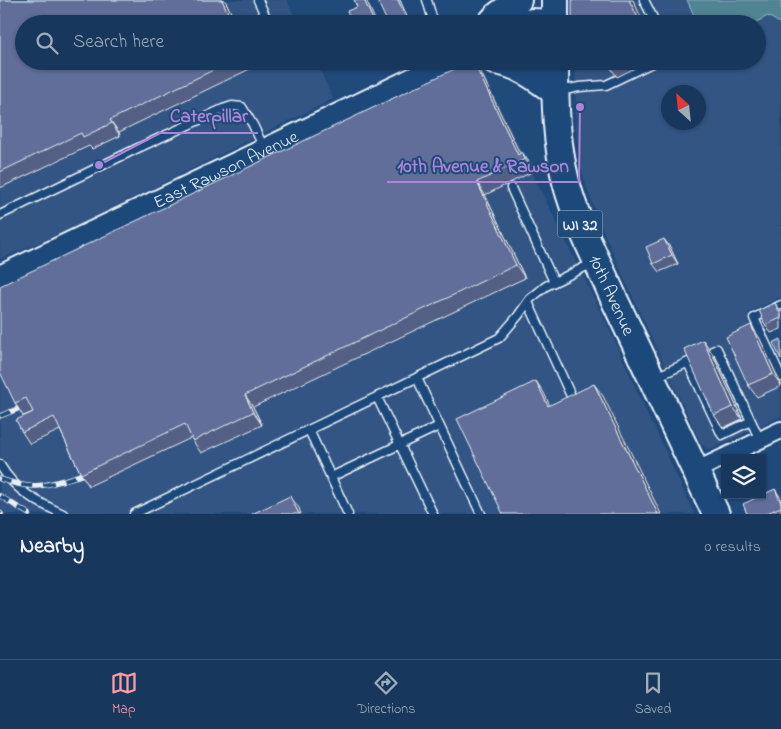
<!DOCTYPE html>
<style>
:root{--surface:#17385c;--page:#244365;--text:#f1f3f6;--muted:#9eacbb;--line:#365272;--accent:#ff9aa2}
body{margin:0;font-family:"Indie Flower",sans-serif;background:var(--page);color:var(--text)}
.controls{position:absolute;right:15px;bottom:15px;display:grid;overflow:hidden;border-radius:0px;box-shadow:0 1px 4px #0004}
.controls button{width:45px;height:45px;display:grid;place-items:center;padding:0;border:0;border-bottom:1px solid var(--line);background:var(--surface);color:var(--text);font:25px sans-serif}
.compass{position:absolute;left:661px;top:85px;width:45px;height:45px;border-radius:50%;background:var(--surface);box-shadow:0 1px 4px #0004;rotate:333deg}
.list{margin:0;padding:0;list-style:none}
h2{display:flex;justify-content:space-between;align-items:center;height:65px;margin:0;padding:0 20px;font-size:21px}
h2 small{font-size:16px;font-weight:400;color:var(--muted)}
.icon{flex:none;width:28px;height:28px;fill:none;stroke:currentColor;stroke-width:2;stroke-linecap:round;stroke-linejoin:round}
.map{position:relative;flex:none;width:781px;height:514px;overflow:hidden}
.search{position:absolute;background:var(--surface);box-shadow:0 1px 4px #0004;left:15px;right:15px;top:15px;height:55px;display:flex;align-items:center;gap:12px;box-sizing:border-box;padding:0 18px;border-radius:28px;color:var(--muted);font-size:19px}
.sheet{height:145px;background:var(--surface)}
nav{display:flex;justify-content:space-around;align-items:center;box-sizing:border-box;height:70px;border-top:1px solid var(--line);background:var(--surface);font-size:14px;color:var(--muted)}
nav a{display:grid;justify-items:center;gap:2px}
nav .on{color:var(--accent)}
.map>svg:first-child{display:block}
.built{fill:#335583;fill-rule:evenodd}
.green{fill:#4f8492;stroke:#9cbac5}
.lines{fill:none;stroke-linecap:round;stroke-linejoin:round}
.lane-casing{stroke:#e8f1f8;stroke-width:11}
.street-casing{stroke:#e8f1f8;stroke-width:20}
.secondary-casing{stroke:#e8f1f8;stroke-width:26}
.primary-casing{stroke:#e8f1f8;stroke-width:30}
.lane{stroke:#1f4a7a;stroke-width:8}
.street{stroke:#1f4a7a;stroke-width:16}
.secondary{stroke:#1f4a7a;stroke-width:22}
.primary{stroke:#1f4a7a;stroke-width:26}
.rail-casing{stroke:#e8f1f8;stroke-width:5.5}
.rail{stroke:#1f4a7a;stroke-width:4;stroke-dasharray:11;stroke-linecap:butt}
.wall{fill:#535f84;stroke:#e8f1f8}
.shaded-wall{fill:#444d6b;stroke:#e8f1f8}
.building{fill:#616e99;stroke:#e8f1f8}
.labels{text-anchor:middle;stroke-width:4;stroke-linejoin:round;paint-order:stroke}
.shield{fill:#1f4a7a;stroke:#acbfd2;stroke-width:1}
.shield-label{font-size:16px;font-weight:bold;fill:#e8f1f8}
.street-label{font-size:18px;fill:#e8f1f8;stroke:#1f4a7a}
.leader{fill:none;stroke:#ac85d9;stroke-width:2}
.callout-dot{fill:#ac85d9;stroke:#1f4a7a;stroke-width:2}
.callout-label{font-size:19px;text-anchor:middle;font-weight:bold;fill:#ac85d9;stroke:#1f4a7a;stroke-width:4;stroke-linejoin:round;paint-order:stroke}
</style>
<div class="map">
<svg width="781" height="514" viewBox="0 0 781 514">
<rect width="100%" height="100%" fill="#1f4a7a"/>
<filter id="ink" filterUnits="userSpaceOnUse"><feTurbulence type="fractalNoise" baseFrequency=".02" numOctaves="2"/><feDisplacementMap in="SourceGraphic" scale="10" xChannelSelector="R" yChannelSelector="G"/><feConvolveMatrix kernelMatrix="1 2 1 2 8 2 1 2 1" color-interpolation-filters="sRGB"/></filter>
<g filter="url(#ink)">
<path class="built" d="M 0,0 L 287,0 L 298,24 L 24,24 L 24,61 L 316,61 L 333,99 L 64,232 L 0,259 Z
M 574,0 L 687,0 L 698,24 L 574,24 Z
M 768,16 L 781,24 L 781,297 L 748,313 L 781,385 L 781,416 L 714,448 L 706,449 L 700,442 L 634,300 L 601,226 L 587,189 L 581,168 L 578,148 L 576,120 L 575,61 L 757,61 L 757,24 L 752,24 ZM 668,92 L 698,92 L 698,122 L 668,122 Z
M 480,67 L 613,337 L 651,423 L 654,426 L 694,514 L 0,514 L 0,297 Z"/>
<path class="green" d="M 687,0 L 781,0 L 781,24 L 768,16 L 752,24 L 698,24 Z"/>
<g class="lines">
<defs>
<path id="lane" d="M 258,0 L 269,24
M 427,0 L 434,24
M 644,0 L 656,24
M 560,91 L 579,87 L 606,85 L 656,61
M 511,188 L 554,282
M 0,215 L 138,148 L 223,109 L 232,106 L 242,107 L 253,125 L 264,148
M 528,302 L 571,396
M 781,305 L 754,318 L 781,377
M 688,363 L 722,435 L 751,421
M 656,377 L 717,349 L 760,440
M 417,378 L 481,514
M 377,397 L 433,514
M 309,430 L 348,514
M 0,465 C 15,491 37,502 63,514
M 331,477 L 439,426
M 134,514 L 499,338 L 518,316 L 530,299 L 546,286 L 593,263"/>
<path id="street" d="M 695,471 L 781,430"/>
<g id="secondary">
<path d="M 510,24 L 532,20 L 555,21"/>
<path id="s1" d="M 0,277 L 451,61"/>
</g>
<g id="primary">
<path d="M 555,0 L 555,24"/>
<path d="M 490,24 L 497,16 L 518,0"/>
<path d="M 495,61 C 518,64 537,78 555,92"/>
<path id="s2" d="M 555,61 C 555,102 556,142 566,182 C 577,224 598,262 615,301 C 648,372 682,443 716,514"/>
</g>
</defs>
<use href="#lane" class="lane-casing"/>
<use href="#street" class="street-casing"/>
<use href="#secondary" class="secondary-casing"/>
<use href="#primary" class="primary-casing"/>
<use href="#lane" class="lane"/>
<use href="#street" class="street"/>
<use href="#secondary" class="secondary"/>
<use href="#primary" class="primary"/>
<defs>
<path id="rail" d="M 0,416 L 20,408
M 0,479 C 10,482 21,486 32,486 C 49,486 67,479 84,474
M 0,496 L 29,514
M 0,513 L 1,514"/>
</defs>
<use href="#rail" class="rail-casing"/>
<use href="#rail" class="rail"/>
</g>
<path class="wall" d="M 0,0 L 225,0 L 236,24 L 24,61 L 254,61 L 256,66 L 119,132 L 120,136 L 92,149 L 89,146 L 0,188 Z
M 400,0 L 410,24 L 388,24 Z
M 323,61 L 346,61 L 329,69 Z
M 606,61 L 649,61 L 617,77 Z
M 481,73 L 520,154 L 522,152 L 531,165 L 534,171 L 485,195 L 525,278 L 253,407 L 262,425 L 201,453 L 191,438 L 89,486 L 81,474 L 60,430 L 30,444 L 22,432 L 33,412 L 23,416 L 15,403 Z
M 670,247 L 678,264 L 659,272 L 653,264 Z
M 775,303 L 781,311 L 781,329 L 771,333 L 765,325 Z
M 759,337 L 781,384 L 781,386 L 757,397 L 748,385 Z
M 703,340 L 712,353 L 742,419 L 723,428 L 714,415 Z
M 781,498 L 781,514 L 747,514 Z"/>
<path class="shaded-wall" d="M 222,0 L 225,0 L 236,24 L 233,24 Z
M 364,0 L 366,0 L 368,4 L 377,24 L 375,24 Z
M 398,0 L 400,0 L 410,24 L 409,24 L 407,21 Z
M 629,0 L 633,0 L 644,24 L 641,24 Z
M 473,61 L 481,73 L 523,160 L 518,155 Z
M 110,120 L 119,132 L 120,136 L 112,123 Z
M 522,152 L 531,165 L 534,171 L 525,159 Z
M 477,182 L 485,195 L 525,278 L 516,265 Z
M 664,239 L 670,247 L 678,264 L 672,255 Z
M 751,325 L 759,337 L 781,385 L 773,374 Z
M 703,340 L 712,353 L 742,419 L 733,407 Z
M 536,381 L 544,393 L 556,419 L 548,406 Z
M 594,384 L 603,396 L 661,514 L 658,514 Z
M 245,395 L 253,407 L 262,425 L 253,412 Z
M 775,489 L 781,498 L 781,503 Z
M 290,496 L 299,508 L 301,514 L 299,514 Z"/>
<path class="building" d="M 0,0 L 222,0 L 233,24 L 24,24 L 24,61 L 232,61 L 110,120 L 112,123 L 83,137 L 81,133 L 0,172 Z
M 354,0 L 364,0 L 375,24 L 353,24 L 347,11 L 357,7 Z
M 377,0 L 398,0 L 407,21 L 403,22 L 403,24 L 388,24 Z
M 572,0 L 629,0 L 641,24 L 588,24 L 587,22 L 584,24 L 572,24 Z
M 471,61 L 473,61 L 518,155 L 522,152 L 525,159 L 477,182 L 516,265 L 245,395 L 253,412 L 193,441 L 185,424 L 81,474 L 54,417 L 22,432 L 16,420 L 33,412 L 26,398 L 15,403 L 0,372 L 0,286 Z
M 664,239 L 672,255 L 653,264 L 646,247 Z
M 775,303 L 781,315 L 781,318 L 765,325 L 759,310 Z
M 751,325 L 773,374 L 748,385 L 726,337 Z
M 781,339 L 781,359 L 773,343 Z
M 703,340 L 733,407 L 714,415 L 684,349 Z
M 536,381 L 548,406 L 594,384 L 658,514 L 503,514 L 457,419 Z
M 775,489 L 781,503 L 781,507 L 765,514 L 747,514 L 743,504 Z
M 290,496 L 299,514 L 252,514 Z"/>
</g>
<g class="labels">
<rect class="shield" x="557.5" y="210.5" width="45" height="27" rx="4"/>
<g class="shield-label">
<text x="580" y="230">WI 32</text>
</g>
<g class="street-label">
<text dy="6" stroke="none"><textPath href="#s1" startOffset="250">East Rawson Avenue</textPath></text>
<text dy="6" stroke="none"><textPath href="#s2" startOffset="244">10th Avenue</textPath></text>
</g>
</g>
<path class="leader" d="M99 165L160 133H258M580 107L579 182H387"/>
<g class="callout-dot">
<circle cx="99" cy="165" r="5"/>
<circle cx="580" cy="107" r="5"/>
</g>
<g class="callout-label">
<text x="209" y="122">Caterpillar</text>
<text x="483" y="172">10th Avenue &amp; Rawson</text>
</g>
</svg>
<div class="controls">
<button><svg class="icon" aria-label="layers" viewBox="0 0 24 24"><path d="M12 4l9 5-9 5-9-5zM3 14l9 5 9-5"/></svg></button>
</div>
<svg class="compass" viewBox="-18 -18 36 36"><path d="M0-13l5 13h-10z" fill="#e53935"/><path d="M0 13l5-13h-10z" fill="#9eacbb"/></svg>
<div class="search"><svg class="icon" aria-label="search" viewBox="0 0 24 24"><circle cx="10" cy="10" r="6"/><path d="M15 15l6 6"/></svg>Search here</div>
</div>
<section class="sheet">
<h2>Nearby<small>0 results</small></h2>
<ul class="list">
</ul>
</section>
<nav>
<a class="on"><svg class="icon" aria-label="map" viewBox="0 0 24 24"><path d="M3 6l6-2 6 2 6-2v14l-6 2-6-2-6 2zM9 4v14M15 6v14"/></svg>Map</a>
<a><svg class="icon" aria-label="directions" viewBox="0 0 24 24"><path d="M12 3l9 9-9 9-9-9zM9 14v-3h6M13 9l2 2-2 2"/></svg>Directions</a>
<a><svg class="icon" aria-label="saved" viewBox="0 0 24 24"><path d="M7 4h10v16l-5-4-5 4z"/></svg>Saved</a>
</nav>
